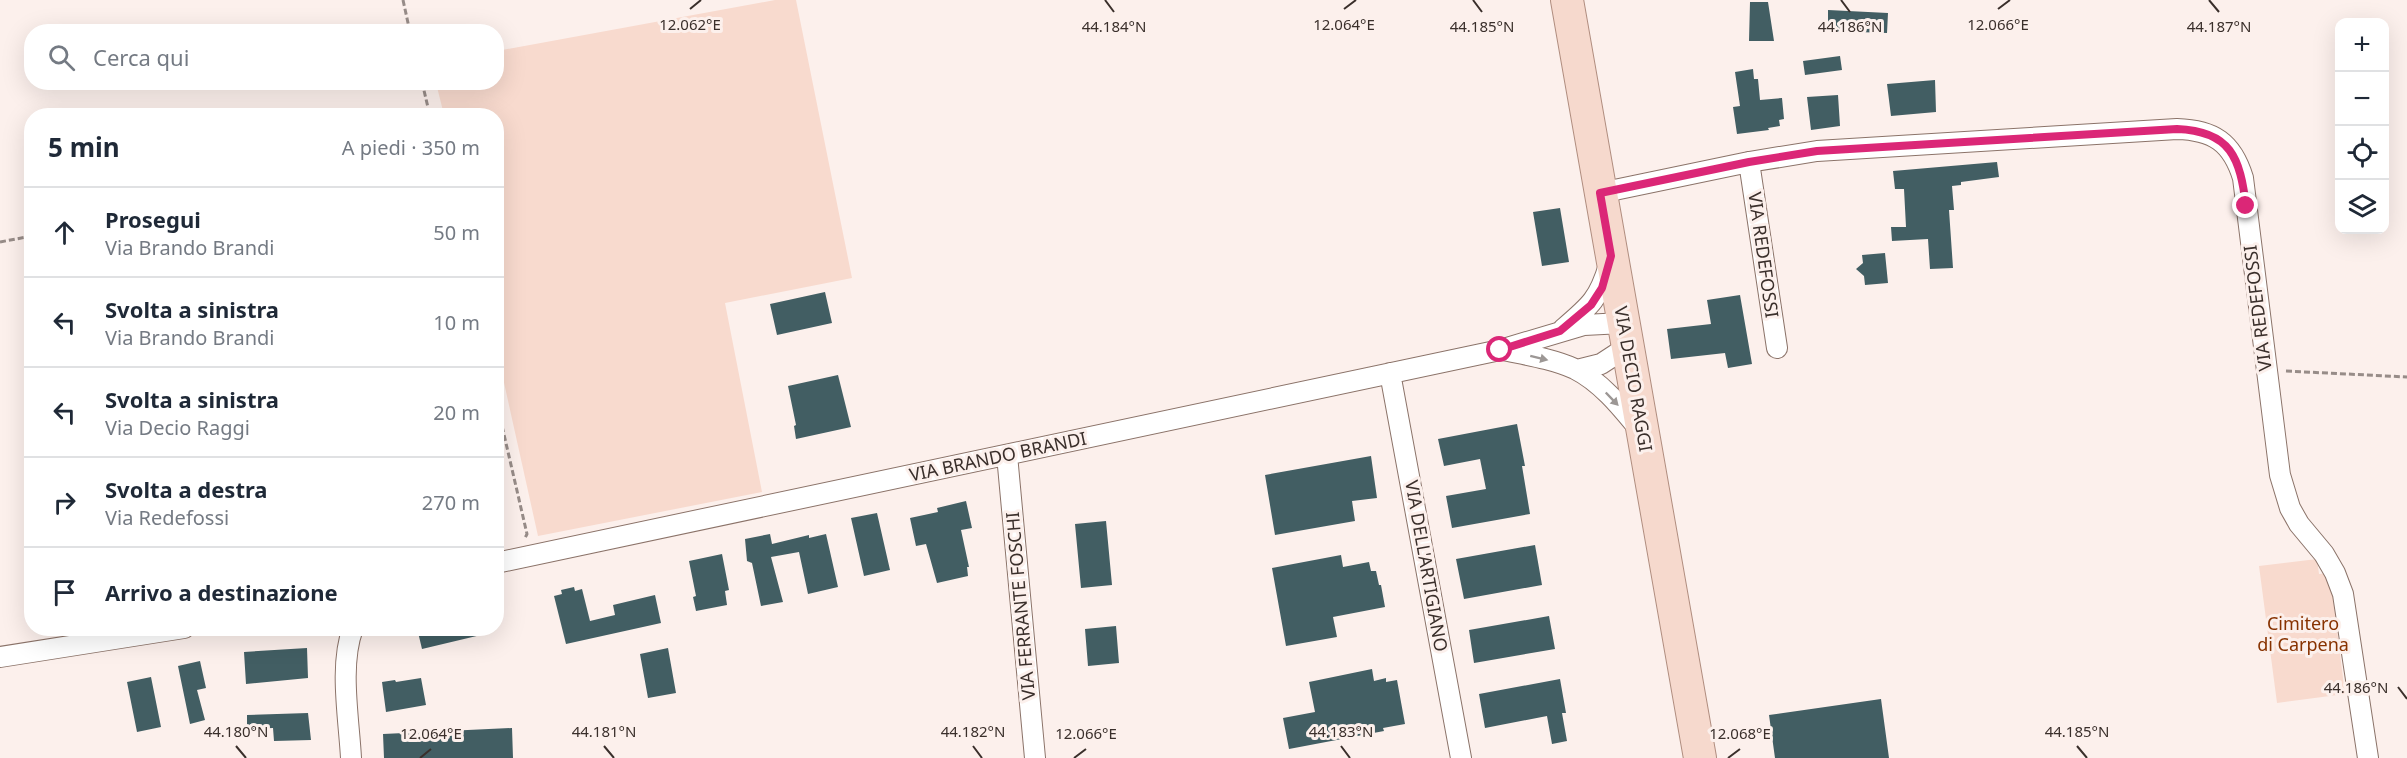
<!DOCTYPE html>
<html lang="it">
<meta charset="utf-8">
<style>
:root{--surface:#fff;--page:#f6f6f7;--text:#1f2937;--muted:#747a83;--line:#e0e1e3}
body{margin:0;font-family:"Noto Sans",sans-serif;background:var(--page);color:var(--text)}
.controls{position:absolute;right:18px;top:18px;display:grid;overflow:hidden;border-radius:12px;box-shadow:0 6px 24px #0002}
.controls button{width:54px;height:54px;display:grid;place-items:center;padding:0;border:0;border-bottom:2px solid var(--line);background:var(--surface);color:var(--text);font:30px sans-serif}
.stop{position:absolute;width:18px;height:18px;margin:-14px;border:4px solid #db2777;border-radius:50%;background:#fff}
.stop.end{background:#db2777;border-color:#fff;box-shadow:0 2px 6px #0008}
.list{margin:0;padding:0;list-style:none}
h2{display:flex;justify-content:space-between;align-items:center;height:78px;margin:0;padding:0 24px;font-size:26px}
h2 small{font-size:20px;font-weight:400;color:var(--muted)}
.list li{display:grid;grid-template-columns:39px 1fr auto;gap:18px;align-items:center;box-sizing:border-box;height:90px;padding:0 24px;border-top:2px solid var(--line)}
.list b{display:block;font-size:22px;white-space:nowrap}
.list p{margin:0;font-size:20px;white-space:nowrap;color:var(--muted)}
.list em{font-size:20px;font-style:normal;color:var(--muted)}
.icon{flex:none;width:33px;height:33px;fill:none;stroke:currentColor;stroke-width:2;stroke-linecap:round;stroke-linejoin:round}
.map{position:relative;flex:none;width:2407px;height:758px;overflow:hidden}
.search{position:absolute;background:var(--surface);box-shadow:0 6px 24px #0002;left:24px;top:24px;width:480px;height:66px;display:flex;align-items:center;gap:15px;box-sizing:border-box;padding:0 21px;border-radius:24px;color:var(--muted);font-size:22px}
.panel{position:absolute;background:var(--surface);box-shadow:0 6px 24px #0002;left:24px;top:108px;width:480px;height:528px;border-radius:24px}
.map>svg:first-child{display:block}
.green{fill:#f8dace}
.building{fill:#425e63}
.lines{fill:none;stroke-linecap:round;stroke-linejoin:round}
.minor-casing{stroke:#8b7369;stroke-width:22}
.primary-casing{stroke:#b08d7f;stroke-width:34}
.path{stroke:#978c88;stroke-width:3;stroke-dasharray:6 3;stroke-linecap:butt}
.minor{stroke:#fff;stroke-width:20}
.primary{stroke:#f6d9cd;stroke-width:32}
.oneway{fill:#9c9795}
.route{stroke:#db2777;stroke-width:8}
.ticks{fill:none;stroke:#3a2f2b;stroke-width:2}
.labels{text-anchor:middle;stroke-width:6;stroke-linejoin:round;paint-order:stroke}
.street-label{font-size:18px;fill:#3a2f2b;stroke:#fcf0ec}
.park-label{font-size:18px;fill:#873200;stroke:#fcf0ec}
.ticks-label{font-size:15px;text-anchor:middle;fill:#3a2f2b;stroke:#fcf0ec;stroke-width:6;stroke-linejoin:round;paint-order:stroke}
</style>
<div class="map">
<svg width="2407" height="758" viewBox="0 0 2407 758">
<rect width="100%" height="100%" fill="#fcf0ec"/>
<path class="green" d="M 775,0 L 796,0 L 852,278 L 725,303 L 762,492 L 538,536 L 497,351 L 496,116 L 444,115 L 436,83 L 496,82 L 497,51 Z
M 2317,559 L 2319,574 L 2330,573 L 2345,694 L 2277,703 L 2259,566 Z"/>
<path class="building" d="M 1750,2 L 1768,2 L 1774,41 L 1749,41 Z
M 1828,10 L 1888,13 L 1887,33 L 1828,31 Z
M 1840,56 L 1842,70 L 1805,75 L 1803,61 Z
M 1753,69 L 1754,79 L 1758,79 L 1760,100 L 1782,98 L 1784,119 L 1779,120 L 1780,126 L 1768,128 L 1769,130 L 1737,134 L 1733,107 L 1740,106 L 1735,72 Z
M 1935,80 L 1936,112 L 1891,116 L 1887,84 Z
M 1838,95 L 1840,126 L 1811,130 L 1807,97 Z
M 1997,162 L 1999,177 L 1961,182 L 1961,185 L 1952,186 L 1954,210 L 1949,210 L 1953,268 L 1930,269 L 1928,239 L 1892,241 L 1891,227 L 1906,227 L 1904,189 L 1895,189 L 1893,171 Z
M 1560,208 L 1569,262 L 1542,266 L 1533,212 Z
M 1885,253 L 1888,283 L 1865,285 L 1864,276 L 1856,269 L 1863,263 L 1862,255 Z
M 825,292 L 832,323 L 777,335 L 770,304 Z
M 1740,295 L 1752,364 L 1728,368 L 1725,353 L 1671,359 L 1667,329 L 1711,324 L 1707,300 Z
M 838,375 L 851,427 L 796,439 L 794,426 L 796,425 L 788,386 Z
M 1517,424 L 1525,466 L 1522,466 L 1530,514 L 1452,528 L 1446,496 L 1486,489 L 1480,459 L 1444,466 L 1438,439 Z
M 1371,456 L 1377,498 L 1352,501 L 1355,521 L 1275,535 L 1265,475 Z
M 966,501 L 972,528 L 961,530 L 969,567 L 967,567 L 968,576 L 937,583 L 926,544 L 916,546 L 910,518 L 938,512 L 937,508 Z
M 877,513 L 890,570 L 864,576 L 851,518 Z
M 1106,521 L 1112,585 L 1081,588 L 1075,524 Z
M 770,534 L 772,544 L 809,535 L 809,538 L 826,534 L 838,587 L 808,594 L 799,552 L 771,557 L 783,602 L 761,606 L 752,563 L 747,561 L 745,539 Z
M 1535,545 L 1542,585 L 1464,599 L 1456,559 Z
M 722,554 L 729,590 L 725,591 L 727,605 L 696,611 L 693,597 L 696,596 L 689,561 Z
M 1341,555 L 1343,567 L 1369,562 L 1371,571 L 1376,571 L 1379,585 L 1381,585 L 1385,607 L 1333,617 L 1337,637 L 1286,646 L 1272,568 Z
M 574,587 L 575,591 L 582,589 L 590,621 L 615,615 L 613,605 L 655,595 L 661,623 L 566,644 L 554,596 L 562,594 L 561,590 Z
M 1549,616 L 1555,649 L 1474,663 L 1469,630 Z
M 1116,626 L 1119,663 L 1088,666 L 1085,629 Z
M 417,628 L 485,628 L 485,634 L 422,649 Z
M 307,648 L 308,678 L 246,684 L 244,652 Z
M 668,648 L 676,693 L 648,698 L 640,654 Z
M 200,661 L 206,688 L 197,690 L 205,720 L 190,724 L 178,666 Z
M 1372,669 L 1374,681 L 1386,678 L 1386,682 L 1397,680 L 1405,724 L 1383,728 L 1384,731 L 1289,749 L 1283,718 L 1315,712 L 1309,682 Z
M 151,677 L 161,727 L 137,732 L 127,682 Z
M 421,678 L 426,705 L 386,712 L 382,682 L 395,680 L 396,682 Z
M 1560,679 L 1566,713 L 1562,713 L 1567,741 L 1552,744 L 1547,716 L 1485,728 L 1479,694 Z
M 1881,699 L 1889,758 L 1775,758 L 1769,715 Z
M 308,713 L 311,740 L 274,741 L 273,728 L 247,729 L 247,715 Z
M 512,728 L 513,758 L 384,758 L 383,734 Z"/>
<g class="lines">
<defs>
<path id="minor" d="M 1749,162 L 1777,348
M 1600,193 L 1749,162 L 1817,151 L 2177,129 C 2213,130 2232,142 2243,178 L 2280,475 L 2290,508 L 2299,524 L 2324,554 L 2335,573 L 2343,594 L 2368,758
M 1563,329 C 1590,306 1599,299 1609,265
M 1503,350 C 1527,355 1553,359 1575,369 C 1601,382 1621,407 1639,429
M 1577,370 L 1601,364 L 1627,347
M 1390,373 L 1461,758
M 1007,455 L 1035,758
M 496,563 L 1500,350 L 1584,325 L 1623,323
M 0,657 L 184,628
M 351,758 C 349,719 339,665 353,628"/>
<path id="primary" d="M 1567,0 L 1700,758"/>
</defs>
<use href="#minor" class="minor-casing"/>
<use href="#primary" class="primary-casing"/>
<path class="path" d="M 403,0 L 410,32
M 422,82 L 430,116
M 0,242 L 32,236
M 2286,371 L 2407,377
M 496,400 L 527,534 L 525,538"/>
<use href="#minor" class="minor"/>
<use href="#primary" class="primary"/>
</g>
<defs><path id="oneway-solid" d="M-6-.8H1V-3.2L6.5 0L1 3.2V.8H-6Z" transform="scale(1.5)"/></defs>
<g class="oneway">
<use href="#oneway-solid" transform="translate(1539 358) rotate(14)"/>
<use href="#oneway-solid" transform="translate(1612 399) rotate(46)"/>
</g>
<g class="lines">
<path class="route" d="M 1500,350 L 1560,331 L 1591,305 L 1602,288 L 1611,256 L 1600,193 L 1749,162 L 1817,151 L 2177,129 C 2231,131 2240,158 2246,206"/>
</g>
<path class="ticks" d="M 1105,0 L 1114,12M 1473,0 L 1482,12M 1841,0 L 1850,12M 2209,0 L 2219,12M 690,9 L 701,0M 1344,9 L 1356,0M 1998,9 L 2010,0M 2398,687 L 2407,699M 236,746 L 246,758M 604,746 L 614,758M 973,746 L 982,758M 1341,746 L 1350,758M 2077,746 L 2087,758M 420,758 L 431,749M 1074,758 L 1086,749M 1728,758 L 1740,749"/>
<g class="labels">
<g class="street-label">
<text transform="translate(1763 255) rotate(82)" y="6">VIA REDEFOSSI</text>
<text transform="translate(2258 308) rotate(-97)" y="6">VIA REDEFOSSI</text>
<text transform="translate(1633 379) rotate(80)" y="6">VIA DECIO RAGGI</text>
<text transform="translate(998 457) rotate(-12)" y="6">VIA BRANDO BRANDI</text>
<text transform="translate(1426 566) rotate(80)" y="6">VIA DELL'ARTIGIANO</text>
<text transform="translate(1021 606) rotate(-95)" y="6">VIA FERRANTE FOSCHI</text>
</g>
<g class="park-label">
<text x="2303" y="630">Cimitero<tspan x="2303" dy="21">di Carpena</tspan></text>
</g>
</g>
<g class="ticks-label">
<text x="1998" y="30">12.066°E</text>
<text x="690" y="30">12.062°E</text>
<text x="1344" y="30">12.064°E</text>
<text x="1114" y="32">44.184°N</text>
<text x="1482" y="32">44.185°N</text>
<text x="1850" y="32">44.186°N</text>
<text x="2219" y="32">44.187°N</text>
<text x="2356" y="693">44.186°N</text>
<text x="236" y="737">44.180°N</text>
<text x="604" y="737">44.181°N</text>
<text x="973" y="737">44.182°N</text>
<text x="1341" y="737">44.183°N</text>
<text x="2077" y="737">44.185°N</text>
<text x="431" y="739">12.064°E</text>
<text x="1086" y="739">12.066°E</text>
<text x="1740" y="739">12.068°E</text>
</g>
</svg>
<div class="controls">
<button>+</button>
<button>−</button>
<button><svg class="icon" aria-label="locate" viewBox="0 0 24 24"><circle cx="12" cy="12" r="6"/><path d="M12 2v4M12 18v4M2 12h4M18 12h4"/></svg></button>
<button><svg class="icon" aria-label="layers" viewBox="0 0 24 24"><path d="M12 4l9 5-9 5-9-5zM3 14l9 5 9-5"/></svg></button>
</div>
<div class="stop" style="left:1500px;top:350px"></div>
<div class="stop end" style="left:2246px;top:206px"></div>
<div class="search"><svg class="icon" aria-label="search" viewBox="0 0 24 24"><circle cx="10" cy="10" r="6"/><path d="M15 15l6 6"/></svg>Cerca qui</div>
<section class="panel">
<h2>5 min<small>A piedi · 350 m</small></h2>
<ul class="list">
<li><svg class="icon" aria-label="ahead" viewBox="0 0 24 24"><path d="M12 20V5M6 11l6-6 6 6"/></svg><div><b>Prosegui</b><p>Via Brando Brandi</p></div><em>50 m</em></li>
<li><svg class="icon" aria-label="left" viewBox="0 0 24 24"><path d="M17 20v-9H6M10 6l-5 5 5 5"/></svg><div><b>Svolta a sinistra</b><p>Via Brando Brandi</p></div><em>10 m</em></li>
<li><svg class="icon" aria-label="left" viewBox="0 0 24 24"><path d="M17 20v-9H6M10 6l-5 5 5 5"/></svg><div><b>Svolta a sinistra</b><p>Via Decio Raggi</p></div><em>20 m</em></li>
<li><svg class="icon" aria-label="right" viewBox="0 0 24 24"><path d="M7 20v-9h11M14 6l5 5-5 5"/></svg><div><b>Svolta a destra</b><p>Via Redefossi</p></div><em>270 m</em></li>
<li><svg class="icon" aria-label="arrive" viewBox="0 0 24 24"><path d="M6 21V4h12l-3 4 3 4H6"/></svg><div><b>Arrivo a destinazione</b></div></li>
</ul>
</section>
</div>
